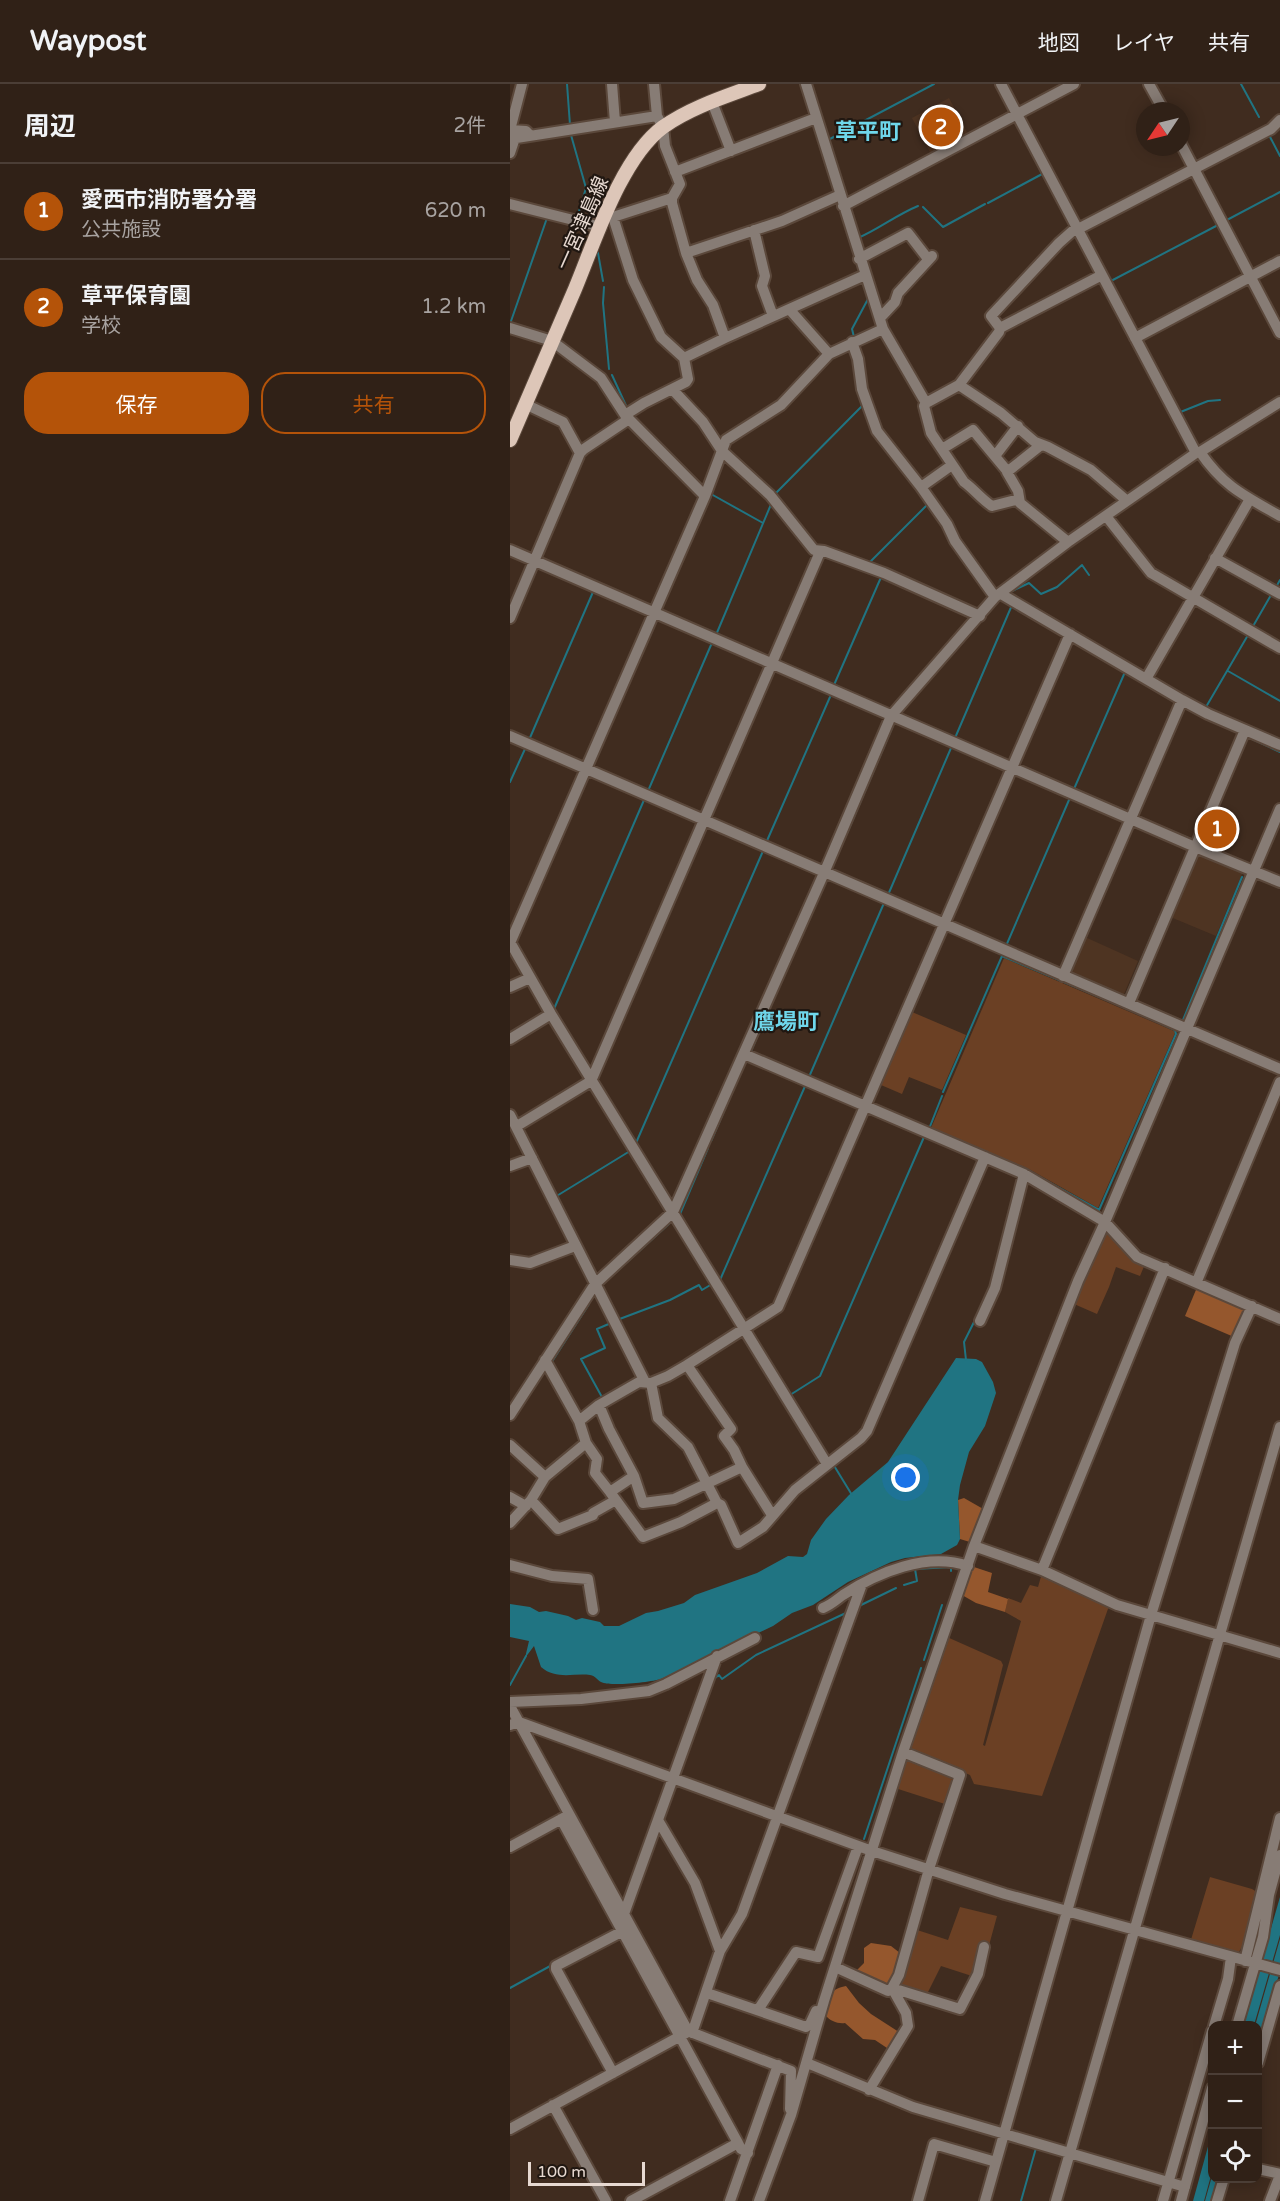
<!DOCTYPE html>
<html lang="ja">
<meta charset="utf-8">
<style>
:root{--surface:#302117;--page:#382920;--text:#f1f3f6;--muted:#a8a3a1;--line:#4b3e36;--accent:#b45309}
body{margin:0;font-family:"Varela Round","Noto Sans JP",sans-serif;background:var(--page);color:var(--text)}
.controls{position:absolute;right:18px;bottom:18px;display:grid;overflow:hidden;border-radius:12px;box-shadow:0 3px 15px #0003}
.controls button{width:54px;height:54px;display:grid;place-items:center;padding:0;border:0;border-bottom:2px solid var(--line);background:var(--surface);color:var(--text);font:30px sans-serif}
.compass{position:absolute;left:626px;top:18px;width:54px;height:54px;border-radius:50%;background:var(--surface);box-shadow:0 3px 15px #0003;rotate:235deg}
.scale{position:absolute;left:18px;bottom:15px;width:117px;box-sizing:border-box;padding-left:6px;border:3px solid #e7d9d1;border-top:0;font-size:16px;line-height:21px;white-space:nowrap;color:#e7d9d1;-webkit-text-stroke:4px #201711;paint-order:stroke}
.you{position:absolute;left:396px;top:1394px;width:21px;height:21px;margin:-15px;border:4px solid #fff;border-radius:50%;background:#1a73e8;box-shadow:0 0 0 9px #1a73e833}
.badge{display:grid;place-items:center;width:39px;height:39px;border-radius:50%;background:var(--accent);color:#fff;font-size:20px;font-weight:700}
.pin{position:absolute;translate:-50% -50%;border:3px solid #fff;box-shadow:0 2px 6px #0006}
.list{margin:0;padding:0;list-style:none}
h2{display:flex;justify-content:space-between;align-items:center;height:78px;margin:0;padding:0 24px;font-size:26px}
h2 small{font-size:20px;font-weight:400;color:var(--muted)}
.list li{display:grid;grid-template-columns:39px 1fr auto;gap:18px;align-items:center;box-sizing:border-box;height:96px;padding:0 24px;border-top:2px solid var(--line)}
.list b{display:block;font-size:22px;white-space:nowrap}
.list p{margin:0;font-size:20px;white-space:nowrap;color:var(--muted)}
.list em{font-size:20px;font-style:normal;color:var(--muted)}
.actions{display:flex;gap:12px;padding:18px 24px}
.actions a{flex:1;padding:14px 0;border:2px solid var(--accent);border-radius:24px;text-align:center;font-size:21px;color:var(--accent)}
.actions .main{background:var(--accent);color:#fff}
.icon{flex:none;width:33px;height:33px;fill:none;stroke:currentColor;stroke-width:2;stroke-linecap:round;stroke-linejoin:round}
.map{position:relative;flex:none;width:770px;height:2117px;overflow:hidden}
header{display:flex;align-items:center;gap:36px;box-sizing:border-box;height:84px;padding:0 30px;background:var(--surface);border-bottom:2px solid var(--line)}
header strong{font-size:28px}
nav{display:flex;gap:33px;margin-inline-start:auto;font-size:21px}
main{display:flex}
aside{flex:1;background:var(--surface)}
.map>svg:first-child{display:block}
.built{fill:#4e3422}
.green{fill:#6b4024}
.forest{fill:#95572d}
.water{fill:#207482}
.lines{fill:none;stroke-linecap:round;stroke-linejoin:round}
.stream{stroke:#207482;stroke-width:2}
.minor-casing{stroke:#5b483b;stroke-width:14}
.major-casing{stroke:#5b483b;stroke-width:16}
.minor{stroke:#877c75;stroke-width:10}
.major{stroke:#ddc6b8;stroke-width:14}
.labels{text-anchor:middle;stroke-width:4.5;stroke-linejoin:round;paint-order:stroke}
.street-label{font-size:20px;fill:#e7d9d1;stroke:#201711}
.quarter-label{font-size:22px;font-weight:bold;fill:#6fd7eb;stroke:#201711}
</style>
<header>
<strong>Waypost</strong>
<nav><a>地図</a><a>レイヤ</a><a>共有</a></nav>
</header>
<main>
<aside>
<h2>周辺<small>2件</small></h2>
<ul class="list">
<li><span class="badge">1</span><div><b>愛西市消防署分署</b><p>公共施設</p></div><em>620 m</em></li>
<li><span class="badge">2</span><div><b>草平保育園</b><p>学校</p></div><em>1.2 km</em></li>
</ul>
<div class="actions"><a class="main">保存</a><a>共有</a></div>
</aside>
<div class="map">
<svg width="770" height="2117" viewBox="0 0 770 2117">
<rect width="100%" height="100%" fill="#402c1f"/>
<path class="built" d="M 439,14 L 459,52 L 422,72 L 402,34 Z
M 688,770 L 693,770 L 733,788 L 706,852 L 658,832 L 684,774 Z
M 575,853 L 628,877 L 614,910 L 609,912 L 563,892 L 561,887 Z"/>
<path class="green" d="M 494,874 L 664,947 L 665,949 L 588,1124 L 517,1084 L 421,1044 Z
M 402,928 L 456,951 L 432,1006 L 399,993 L 392,1010 L 371,1001 Z
M 601,1148 L 619,1172 L 635,1180 L 630,1192 L 606,1183 L 599,1203 L 587,1230 L 564,1220 L 594,1149 Z
M 532,1489 L 599,1522 L 532,1712 L 464,1700 L 460,1691 L 397,1665 L 437,1553 L 491,1577 L 493,1581 L 473,1661 L 475,1662 L 511,1537 L 495,1528 L 498,1514 L 511,1519 L 520,1501 L 528,1503 Z
M 395,1674 L 445,1690 L 438,1721 L 385,1704 Z
M 700,1793 L 742,1805 L 750,1810 L 739,1850 L 729,1868 L 711,1867 L 680,1859 Z
M 450,1823 L 487,1832 L 478,1865 L 465,1893 L 431,1882 L 416,1912 L 386,1903 L 404,1845 L 438,1856 Z"/>
<path class="forest" d="M 688,1201 L 737,1226 L 724,1253 L 675,1232 Z
M 454,1414 L 475,1426 L 463,1459 L 450,1455 L 448,1416 Z
M 461,1482 L 482,1489 L 478,1508 L 498,1515 L 495,1528 L 466,1519 L 452,1511 Z
M 361,1859 L 381,1862 L 390,1869 L 380,1903 L 343,1890 L 354,1879 L 354,1864 Z
M 336,1902 L 349,1919 L 361,1930 L 392,1950 L 381,1963 L 377,1964 L 365,1956 L 353,1955 L 335,1939 C 328,1940 320,1937 315,1931 C 319,1915 318,1905 336,1902 Z"/>
<path class="water" d="M 446,1274 L 466,1275 L 472,1278 L 483,1298 L 486,1309 L 475,1342 L 459,1368 L 450,1401 L 448,1416 L 450,1455 L 447,1461 L 431,1470 L 395,1474 L 381,1478 L 338,1498 L 303,1521 L 282,1529 L 263,1542 L 151,1595 C 141,1598 101,1603 91,1598 C 87,1596 86,1592 80,1591 C 63,1589 46,1596 31,1583 L 24,1562 L 15,1574 L 19,1557 L 0,1553 L 0,1520 L 20,1523 L 29,1528 L 36,1527 L 58,1532 L 66,1536 L 72,1534 L 90,1538 L 94,1542 L 109,1542 L 136,1529 L 148,1527 L 174,1519 L 185,1511 L 247,1489 L 278,1472 L 293,1473 L 297,1470 L 301,1456 L 316,1435 L 339,1411 L 378,1378 Z
M 770,1813 L 770,1851 L 744,1941 L 733,1942 Z
M 770,1855 L 770,1887 L 748,1965 L 748,1942 L 745,1942 Z
M 702,2048 L 702,2088 L 694,2117 L 683,2117 Z
M 702,2092 L 702,2094 L 710,2095 L 703,2117 L 695,2117 Z"/>
<g class="lines">
<path class="stream" d="M 57,0 L 60,41
M 731,0 L 749,33
M 61,51 L 76,104 L 67,134
M 759,51 L 770,72
M 318,56 L 424,0
M 478,119 L 534,89
M 413,123 L 433,143 L 475,120
M 715,137 L 770,108
M 348,154 C 369,145 386,131 408,122
M 88,169 L 93,197
M 599,198 L 708,141
M 94,203 L 93,219 L 99,285
M 0,240 L 37,134
M 344,253 L 342,245 L 358,215
M 102,291 L 118,326
M 668,329 L 698,317 L 710,316
M 201,410 L 253,439
M 264,411 L 353,321
M 360,478 L 417,421
M 765,505 L 770,496
M 500,508 L 519,499 L 531,510 L 547,503 L 572,481 L 579,491
M 742,544 L 761,511
M 206,551 L 262,418
M 718,587 L 770,617
M 324,601 L 372,491
M 696,623 L 738,551
M 685,629 L 729,649
M 738,653 L 770,668
M 445,654 L 502,521
M 19,656 L 83,508
M 0,698 L 15,665
M 564,705 L 615,588
M 138,707 L 201,561
M 644,740 L 683,756
M 337,749 L 384,639
M 256,759 L 320,613
M 378,811 L 441,664
M 6,857 L 18,880
M 496,862 L 559,716
M 613,913 L 616,912 L 650,832
M 44,925 L 134,716
M 673,936 L 732,793
M 241,967 L 255,934
M 299,993 L 374,819
M 433,1008 L 492,872 L 609,921
M 419,1045 L 432,1012
M 201,1057 L 236,976
M 126,1059 L 253,767
M 531,1094 L 589,1126 L 666,950 L 665,946 L 644,936
M 45,1113 L 120,1067
M 170,1130 L 198,1064
M 106,1188 L 162,1137
M 210,1196 L 296,1000
M 480,1204 L 484,1186
M 107,1236 L 160,1216 L 189,1201 L 192,1206 L 202,1200
M 456,1276 L 454,1258 L 466,1234
M 41,1279 L 79,1220
M 280,1311 L 310,1292 L 414,1053
M 93,1315 L 71,1275 L 95,1264 L 87,1245 L 101,1239
M 323,1380 L 342,1411
M 394,1501 L 407,1497 L 405,1485 L 441,1483 L 441,1487
M 349,1522 L 386,1504
M 414,1576 L 432,1521
M 205,1594 L 209,1591 L 212,1595 L 246,1571 L 338,1528
M 0,1601 L 16,1572
M 354,1755 L 411,1584
M 0,1904 L 42,1881
M 511,2117 L 526,2064"/>
<defs>
<path id="minor" d="M 12,0 L 0,46 L 16,47 L 18,49
M 102,0 L 105,38
M 296,0 L 373,245 L 416,319 L 449,301 L 489,248 L 490,244 L 481,232 L 549,159 L 567,143
M 491,0 L 686,369
M 639,0 L 654,27
M 202,18 L 221,67
M 0,55 L 147,32
M 671,60 L 770,249
M 0,69 L 5,54
M 165,88 L 306,34
M 0,120 L 91,143
M 333,122 L 564,0
M 98,129 L 103,133 L 162,114
M 103,133 L 123,196 L 151,253 L 174,274
M 568,145 L 761,45 L 770,36
M 244,146 L 255,192 L 252,202 L 263,232
M 176,169 L 272,137 L 330,111
M 349,175 L 398,149 L 418,175
M 280,226 L 319,270
M 370,234 L 385,218 L 388,209 L 422,172
M 0,244 L 42,257 L 91,294 L 115,331 L 195,412
M 490,244 L 592,191
M 215,254 L 355,191
M 625,254 L 770,177
M 342,258 L 348,275 L 352,305 L 367,347 L 411,403 L 437,440 L 445,457 L 485,513
M 449,301 L 491,329 L 525,358 L 538,363 L 581,386 L 616,416
M 163,306 L 193,338 L 212,367 L 260,411 L 304,466 L 314,467 L 374,489 L 470,532
M 416,319 L 414,322 L 421,349 L 454,398 C 464,405 471,415 482,422 L 509,415
M 15,320 L 53,338 L 70,369
M 115,331 L 134,319 L 176,298 L 178,295 L 174,274 L 215,254 L 203,221 L 187,196 L 176,169 L 162,119 L 162,114 L 170,100 L 155,62 L 153,43 L 147,32 L 144,0
M 531,361 L 497,388 L 508,407 L 510,419 L 558,458
M 432,365 L 463,346 L 498,388
M 690,368 C 714,403 735,412 770,432
M 485,372 L 508,342
M 411,403 L 442,381
M 596,432 L 641,489 L 770,564
M 0,466 L 685,763 L 770,798
M 705,474 L 770,510
M 491,510 L 672,616 L 698,630 L 770,661
M 0,534 L 70,369 L 74,365 L 119,335
M 636,595 L 740,415
M 0,652 L 770,985
M 0,858 L 41,930 L 317,1380
M 0,859 L 195,412 L 216,356 L 271,321 L 319,270 L 373,245
M 553,892 L 672,616
M 0,903 L 20,894
M 619,919 L 735,646
M 0,955 L 41,930
M 234,970 L 514,1090 L 595,1138 L 627,1173 L 770,1235
M 0,1031 L 135,1298
M 7,1042 L 81,997 L 310,468
M 0,1082 L 22,1074
M 0,1176 L 20,1179 L 65,1162
M 687,1197 L 770,998
M 470,1237 L 485,1204 L 514,1090
M 35,1276 L 69,1337
M 141,1299 L 148,1334 L 178,1363 L 207,1419 L 211,1421 L 228,1459 L 253,1443 L 285,1406 L 351,1354 L 357,1347 L 475,1073
M 0,1331 L 85,1200 L 163,1128 L 314,789 L 381,632 L 485,513 L 558,458 L 686,369 L 690,368 L 770,318
M 76,1359 L 87,1375 L 85,1389 L 100,1408 L 124,1392 L 99,1345 L 89,1321
M 0,1361 L 35,1393
M 232,1383 L 224,1366 L 214,1352 L 221,1345 L 177,1281 L 268,1223 L 560,550
M 124,1392 L 133,1419 L 164,1415 L 232,1383 L 262,1431
M 100,1408 L 133,1453 L 171,1438 L 207,1419
M 0,1413 L 16,1422
M 21,1416 L 48,1445 L 83,1431 L 83,1429 L 106,1416
M 0,1439 L 21,1416 L 35,1393 L 76,1359 L 69,1337 L 89,1321 L 129,1298 L 141,1299 L 158,1292 L 177,1281
M 464,1462 L 532,1486 L 607,1521 L 770,1569
M 0,1481 L 42,1492 L 78,1495 L 83,1526
M 532,1486 L 655,1184
M 313,1524 C 321,1521 326,1516 333,1511 C 368,1488 417,1468 458,1482
M 0,1618 L 71,1615 L 139,1607 L 156,1600 L 245,1554
M 0,1622 L 178,1947 L 281,1987 L 280,2025
M 0,1641 L 9,1638 L 362,1767 L 495,1810 L 770,1886
M 51,1735 L 228,2059 L 231,2065 L 238,2069
M 148,1736 L 185,1799 L 210,1867
M 0,1763 L 57,1732
M 114,1830 L 207,1572
M 735,1877 L 770,1734
M 325,1883 L 378,1907 L 382,1904 L 450,1925 L 468,1890 L 474,1863
M 197,1909 L 296,1943 L 300,1940 L 306,1927
M 248,1926 L 286,1868 L 308,1873 L 346,1768
M 704,1942 L 718,1895 L 721,1873
M 727,1942 L 753,1853 L 759,1811 L 770,1771
M 182,1949 L 210,1867 L 232,1830 L 352,1500
M 297,1979 L 403,2023 L 675,2103
M 748,1979 L 770,1902
M 103,1989 L 46,1885 L 46,1882 L 113,1847
M 359,2006 L 398,1942 L 396,1929 L 382,1904 L 389,1891 L 419,1785 L 450,1691 L 393,1668
M 43,2021 L 96,2117
M 0,2045 L 176,1949
M 748,2085 L 770,2090
M 121,2117 L 228,2059
M 220,2117 L 268,1981
M 249,2117 L 281,2031 L 314,1917 L 393,1668 L 464,1462 L 568,1197 L 595,1138 L 770,725
M 408,2117 L 424,2060 L 486,2078
M 475,2117 L 641,1531 L 725,1259 L 742,1222
M 546,2117 L 770,1343
M 653,2117 L 702,1947
M 671,2117 L 702,2004
M 707,2117 L 714,2094
M 760,2117 L 770,2091"/>
<path id="major" d="M 0,356 C 22,306 43,255 65,205 C 85,157 111,74 153,43 C 181,23 217,12 249,0"/>
</defs>
<use href="#minor" class="minor-casing"/>
<use href="#major" class="major-casing"/>
<use href="#minor" class="minor"/>
<use href="#major" class="major"/>
</g>
<g class="labels">
<g class="street-label">
<text transform="translate(72 139) rotate(-66)" y="7">一宮津島線</text>
</g>
<g class="quarter-label">
<text x="358" y="55">草平町</text>
<text x="276" y="945">鷹場町</text>
</g>
</g>
</svg>
<div class="controls">
<button>+</button>
<button>−</button>
<button><svg class="icon" aria-label="locate" viewBox="0 0 24 24"><circle cx="12" cy="12" r="6"/><path d="M12 2v4M12 18v4M2 12h4M18 12h4"/></svg></button>
</div>
<svg class="compass" viewBox="-18 -18 36 36"><path d="M0-13l5 13h-10z" fill="#e53935"/><path d="M0 13l5-13h-10z" fill="#a8a3a1"/></svg>
<div class="scale">100 m</div>
<div class="you"></div>
<div class="pin badge" style="left:707px;top:745px">1</div>
<div class="pin badge" style="left:431px;top:43px">2</div>
</div>
</main>
